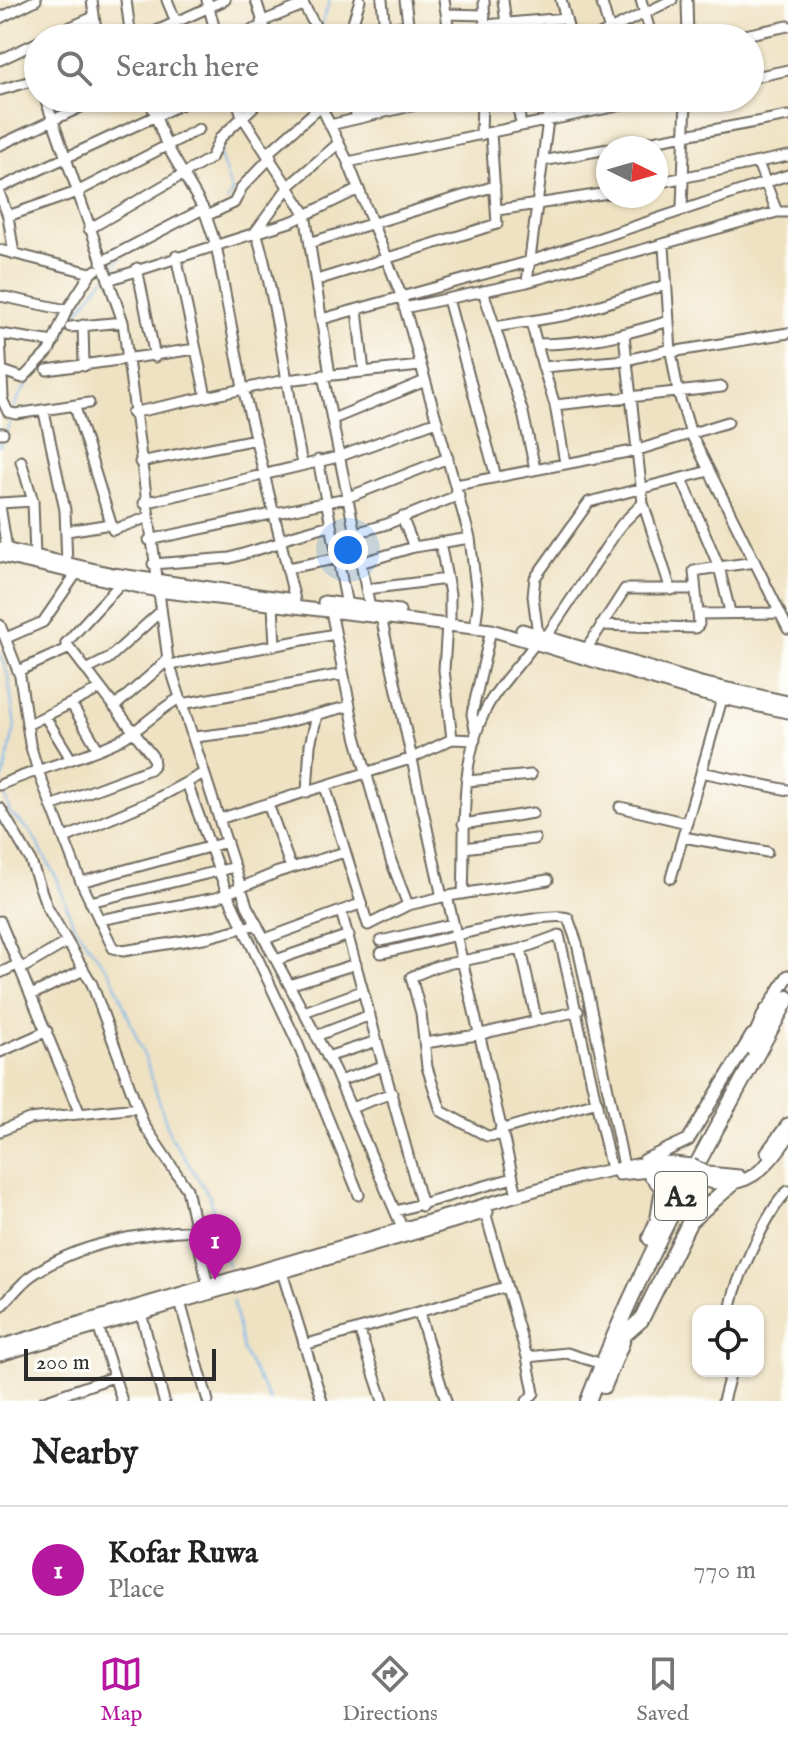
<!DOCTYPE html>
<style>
:root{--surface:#fff;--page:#f2f2f2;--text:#222;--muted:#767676;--line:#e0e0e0;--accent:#b5179e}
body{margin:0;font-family:"IM FELL English",serif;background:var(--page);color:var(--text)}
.controls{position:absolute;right:24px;bottom:24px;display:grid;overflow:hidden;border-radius:16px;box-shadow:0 2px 6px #0004}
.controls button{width:72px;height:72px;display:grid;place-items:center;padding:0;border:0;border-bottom:2px solid var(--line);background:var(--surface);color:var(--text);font:40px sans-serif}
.compass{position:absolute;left:596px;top:136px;width:72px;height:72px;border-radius:50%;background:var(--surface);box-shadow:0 2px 6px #0004;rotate:95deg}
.scale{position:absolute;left:24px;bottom:20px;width:192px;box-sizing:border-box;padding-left:8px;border:4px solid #2b2b2b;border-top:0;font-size:22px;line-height:28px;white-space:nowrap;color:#2b2b2b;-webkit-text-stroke:6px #fdfcf7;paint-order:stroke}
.you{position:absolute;left:348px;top:550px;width:28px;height:28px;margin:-20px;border:6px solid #fff;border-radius:50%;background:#1a73e8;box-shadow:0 0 0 12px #1a73e833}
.badge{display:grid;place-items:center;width:52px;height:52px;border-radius:50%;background:var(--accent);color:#fff;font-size:26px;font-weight:700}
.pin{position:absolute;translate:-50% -66px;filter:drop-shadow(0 2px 4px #0008)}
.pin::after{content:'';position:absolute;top:42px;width:28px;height:24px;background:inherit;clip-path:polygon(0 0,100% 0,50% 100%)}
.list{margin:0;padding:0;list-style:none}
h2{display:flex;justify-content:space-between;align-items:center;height:104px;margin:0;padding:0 32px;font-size:34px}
h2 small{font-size:26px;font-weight:400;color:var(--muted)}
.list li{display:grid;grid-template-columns:52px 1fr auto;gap:24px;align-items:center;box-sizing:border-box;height:128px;padding:0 32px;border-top:2px solid var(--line)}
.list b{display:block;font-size:30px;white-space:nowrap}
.list p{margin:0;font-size:26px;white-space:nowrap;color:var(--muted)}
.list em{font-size:26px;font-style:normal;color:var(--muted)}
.icon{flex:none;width:44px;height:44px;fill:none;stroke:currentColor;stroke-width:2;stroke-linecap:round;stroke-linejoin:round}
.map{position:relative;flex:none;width:788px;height:1401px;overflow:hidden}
.search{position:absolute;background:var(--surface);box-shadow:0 2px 6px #0004;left:24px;right:24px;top:24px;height:88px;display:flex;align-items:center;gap:20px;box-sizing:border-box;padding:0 28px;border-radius:44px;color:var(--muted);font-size:30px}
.sheet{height:232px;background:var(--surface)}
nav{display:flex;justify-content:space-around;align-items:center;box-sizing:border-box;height:112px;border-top:2px solid var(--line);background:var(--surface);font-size:22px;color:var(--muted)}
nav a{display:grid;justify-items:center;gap:4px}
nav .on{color:var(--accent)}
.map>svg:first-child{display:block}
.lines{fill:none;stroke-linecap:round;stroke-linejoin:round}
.stream{stroke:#79b6eb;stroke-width:2}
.minor-casing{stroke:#706b60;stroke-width:13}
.major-casing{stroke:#706b60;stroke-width:15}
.highway-casing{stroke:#706b60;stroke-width:18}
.minor{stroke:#fff;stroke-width:9}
.major{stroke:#fff;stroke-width:11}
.highway{stroke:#fff;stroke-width:14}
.major-bridge-casing{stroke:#706b60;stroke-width:15;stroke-linecap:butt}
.major-bridge{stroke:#fff;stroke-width:11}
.labels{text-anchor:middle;stroke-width:6;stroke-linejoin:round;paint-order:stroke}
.shield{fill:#fdfcf7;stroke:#6a6a68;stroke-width:2}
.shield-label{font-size:28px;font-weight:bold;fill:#2b2b2b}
</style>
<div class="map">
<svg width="788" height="1401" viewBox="0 0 788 1401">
<rect width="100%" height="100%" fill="#fdfcf7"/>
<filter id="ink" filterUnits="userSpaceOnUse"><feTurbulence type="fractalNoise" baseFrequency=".0125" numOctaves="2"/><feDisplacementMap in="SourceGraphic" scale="16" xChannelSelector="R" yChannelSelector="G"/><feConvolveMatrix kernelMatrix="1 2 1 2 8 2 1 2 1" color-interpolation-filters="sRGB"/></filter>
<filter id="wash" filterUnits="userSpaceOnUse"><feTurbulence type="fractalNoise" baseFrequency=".006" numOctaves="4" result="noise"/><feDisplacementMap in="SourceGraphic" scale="32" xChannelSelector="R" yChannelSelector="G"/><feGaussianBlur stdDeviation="1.8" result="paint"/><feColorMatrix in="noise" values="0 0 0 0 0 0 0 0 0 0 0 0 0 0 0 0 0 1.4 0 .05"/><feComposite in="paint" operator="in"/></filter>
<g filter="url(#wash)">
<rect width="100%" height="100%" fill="#efe2c2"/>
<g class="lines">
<path class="stream" d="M 320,29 L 330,0
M 247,119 L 273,98
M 227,201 L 232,192 L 219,152 L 228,137
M 189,221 L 201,216
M 109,272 L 123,255
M 70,322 L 105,277
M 13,412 C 23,378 53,360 68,328
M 0,446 L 12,418
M 0,653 L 8,675 L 15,727 L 3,779
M 3,789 L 10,813 L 31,832 L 57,879 L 74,926 L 112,976 L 147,1063 L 170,1135 L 210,1197 L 228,1266
M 233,1301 L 243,1351 L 270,1401"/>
</g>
</g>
<g filter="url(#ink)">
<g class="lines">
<defs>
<path id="minor" d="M 92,0 L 97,38
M 126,0 L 131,38
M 167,0 L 176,22
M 207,0 L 217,38
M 256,0 L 268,38
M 301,0 L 318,31 L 348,34
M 382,0 L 386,38
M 405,0 L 410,38
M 444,0 L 450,38
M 484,0 L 485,38
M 503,0 L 506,24
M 561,0 L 571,38
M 601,0 L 610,31
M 641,0 L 652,38
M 687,0 L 688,38
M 447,14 L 485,15
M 0,18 L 36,0
M 261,22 L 303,5
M 509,24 L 510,38
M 485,25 L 566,18
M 385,29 L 408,25
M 45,38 L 94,17
M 141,38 L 225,0
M 230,38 L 263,26
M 303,38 L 315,28
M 348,38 L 360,0
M 593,38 L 672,0
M 730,38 L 788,26
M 0,60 L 38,42
M 750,78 L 788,70
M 0,90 L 38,79
M 45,98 L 123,322 L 168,660 L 247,906 L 334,1069 L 404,1232
M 149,98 L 166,144 L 204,210 L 216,245 L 243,388 L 295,600
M 236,98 L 242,116 L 305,213 L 330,375
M 317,98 L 348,162 L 401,295 L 470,538 L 478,605 L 476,620
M 354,98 L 356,116
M 517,98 L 520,119
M 330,125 L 445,98
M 481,135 L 482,98
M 0,145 L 100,98
M 615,148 L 788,116
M 268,153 L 322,105
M 542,161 L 608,149
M 348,162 L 656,98
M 758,163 L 777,212
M 656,183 L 788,156
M 0,188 L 195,98
M 0,195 L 8,216 L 14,254
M 682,207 L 686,98
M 498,210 L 608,193
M 8,216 L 77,192 L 199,129
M 206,216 L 234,203 L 242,187 L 271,157
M 89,229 L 211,158 L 220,138 L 263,98
M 256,231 C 278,307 286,386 302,464
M 256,231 L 290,185 L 339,143
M 312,242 L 495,186
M 664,246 L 671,352 L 678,391 L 691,434 L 788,629
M 0,250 L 91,273 L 96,270
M 176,256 L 206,396
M 101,262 L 203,209
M 137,268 L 155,357
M 108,280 L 293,221 L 359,189
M 317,280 L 497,224 L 491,133
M 527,282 L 548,120 L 546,98
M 483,291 L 523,413 L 535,469
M 0,296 L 67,310
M 448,299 L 496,477
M 404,308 L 527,282 L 777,212 L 788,212
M 357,310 L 364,372
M 322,319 L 531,261 L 788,175
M 531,322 L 543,367 L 627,360 L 671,349
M 83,325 L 84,366
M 70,327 L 123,322
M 495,327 L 567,315 L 666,285
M 0,334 L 54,342
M 624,335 L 643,503 L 671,590
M 0,337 L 3,397
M 537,344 C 584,344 625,335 669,321
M 671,352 L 788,333
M 543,367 L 555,405 L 565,463
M 47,370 L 196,349
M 3,371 L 23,378 L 49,351 L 67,310 L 91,273
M 323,375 L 370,608
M 0,395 L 8,412 L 16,414 L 89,403
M 555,405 L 722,387
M 75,407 L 113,530 L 146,518
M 44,412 L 65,510 L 67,565
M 132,413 L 285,380 L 420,366
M 333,419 L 425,381
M 0,433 L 3,433
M 318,460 L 347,605
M 21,461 L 33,501 L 35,557
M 140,462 L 256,439
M 682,479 L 719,567 L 755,562
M 456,485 L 638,450 L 728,422
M 0,503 L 33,501
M 144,503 L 338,457 L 437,421
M 0,506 L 7,549
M 402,517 L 414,547
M 67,531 L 111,524
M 281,539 L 330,525
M 334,539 L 387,524 L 459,495
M 149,540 L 346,498 L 448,458
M 440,542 L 450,594 L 450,618
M 360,563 L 414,547 L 470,538
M 153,564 L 230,558 L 282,542
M 288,568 L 339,558
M 367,589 L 447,579
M 273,605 L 275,646
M 331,611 L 356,736 L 391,861 L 408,905
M 698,614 L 779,613
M 381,617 L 442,897
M 447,624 L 444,670 L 452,739
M 0,625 L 20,676 L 30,744 L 38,771 L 81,882 L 113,948 L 123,951 L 209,937 L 257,924
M 601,625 L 696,628 L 699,624 L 694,571 L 719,567 L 730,612
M 538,635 L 533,596 L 535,578 L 589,502 L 709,471
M 546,637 L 621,525 L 643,503
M 6,638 L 43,622 L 76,574
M 587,648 L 625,589 L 694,589
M 170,665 L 335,634
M 86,670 L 108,659 L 160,612
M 18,671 L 70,648
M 182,704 L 343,674
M 72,705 L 98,749
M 114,707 L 168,660
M 46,718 L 71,759
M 27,725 L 100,689
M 476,734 L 472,714 L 491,630
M 195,737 L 260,729 L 350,706
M 701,772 L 788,790
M 468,781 L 531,775
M 187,783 L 227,893 L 297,1042 L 359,1195
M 0,785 C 38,768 81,759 118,741 C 141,730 157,710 180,698
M 325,786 L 368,925 L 408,905 L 442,897 L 548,880
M 307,792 L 310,745 L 317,715
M 268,804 L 291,868
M 51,806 L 150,769 L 154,764 L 153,757 L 66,643 L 120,584
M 620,807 L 687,823
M 0,808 L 30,859 L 47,907 L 92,984 L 144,1125 L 187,1189 L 208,1286
M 219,819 L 410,759 L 452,739 L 475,740
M 463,824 L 533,813
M 683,837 L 767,852
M 65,838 L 154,800 L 204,773
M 464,848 L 535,839
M 671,878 L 722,699
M 81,882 L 227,842
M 463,894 C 466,834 458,766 485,711 C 497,686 520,665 536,642
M 447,896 L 517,1195
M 90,902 L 235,867
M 341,911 L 422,1206
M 99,920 L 216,898 L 278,872 L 345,852
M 0,921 L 80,1114
M 265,939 L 360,904
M 381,941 L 453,924
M 521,949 L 536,1018
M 381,953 C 414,947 546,909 568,918 L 577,943 L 624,1166
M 276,960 L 349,935
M 21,969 L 67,942
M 0,973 L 19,964
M 289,985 L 356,964
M 31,995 L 84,970
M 304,1012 L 362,991
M 316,1036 L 370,1015
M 425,1043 L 477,1035 L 578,1011
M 0,1052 L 47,1031
M 327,1057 L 377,1041
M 339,1081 L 383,1066
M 351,1108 L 392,1093
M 500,1130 L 597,1102
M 0,1131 L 29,1119 L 137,1108
M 501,1135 L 487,1136 L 441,1111 L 427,1067 L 421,1013 L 411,977 L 437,966 L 521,949 L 559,935 L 611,1169
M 396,1211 L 513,1178
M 485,1212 L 527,1357 L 534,1393 L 527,1401
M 282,1272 L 322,1401
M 180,1302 L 208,1401
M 0,1307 C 11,1297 19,1285 31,1276 C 77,1243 144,1232 198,1230
M 731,1311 C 730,1290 771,1204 788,1191
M 141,1313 L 164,1401
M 419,1313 L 446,1401
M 98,1326 L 122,1401
M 359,1329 L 383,1401
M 304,1345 L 505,1287
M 527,1357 L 567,1353 L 602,1364
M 44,1401 L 113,1377
M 723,1401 L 731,1371"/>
<path id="major" d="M 0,548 L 113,574 L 287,599
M 0,556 L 157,591 L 491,630 L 703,694 L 788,712
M 324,602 L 399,611
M 522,630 L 701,683 L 788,702
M 763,1017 L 788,976
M 767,1152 L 788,1124
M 645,1160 L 688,1140 L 752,1035
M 708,1173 L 739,1176
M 619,1174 L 659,1170 L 687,1173
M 704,1181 C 747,1191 765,1170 788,1137
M 0,1346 L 583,1176 L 655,1161 L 692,1165
M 0,1355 L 487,1212"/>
<path id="highway" d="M 751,1047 L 767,1011
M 648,1171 L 663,1188 L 658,1220 L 650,1238
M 625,1334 L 641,1320 L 690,1221 L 731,1185
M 604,1386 L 622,1342
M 588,1401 C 641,1261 715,1129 788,998"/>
</defs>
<use href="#minor" class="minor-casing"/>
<use href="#major" class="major-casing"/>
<use href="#highway" class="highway-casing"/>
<use href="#minor" class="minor"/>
<use href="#major" class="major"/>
<use href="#highway" class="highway"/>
<defs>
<path id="major-bridge" d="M 692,1165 L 708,1173
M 687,1173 L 704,1181"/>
</defs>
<use href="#major-bridge" class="major-bridge-casing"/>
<use href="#major-bridge" class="major-bridge"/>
</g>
</g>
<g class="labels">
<rect class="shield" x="655" y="1172" width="52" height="48" rx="6"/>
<g class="shield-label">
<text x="681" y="1206">A2</text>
</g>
</g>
</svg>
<div class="controls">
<button><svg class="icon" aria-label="locate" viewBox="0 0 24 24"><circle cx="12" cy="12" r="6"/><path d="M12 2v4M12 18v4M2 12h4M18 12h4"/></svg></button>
</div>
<svg class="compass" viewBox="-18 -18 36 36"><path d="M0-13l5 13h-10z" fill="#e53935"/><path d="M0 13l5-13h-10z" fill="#767676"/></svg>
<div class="scale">200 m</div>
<div class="you"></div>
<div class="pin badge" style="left:215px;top:1280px">1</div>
<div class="search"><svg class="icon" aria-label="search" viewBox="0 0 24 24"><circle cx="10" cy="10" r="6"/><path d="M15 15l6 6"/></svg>Search here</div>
</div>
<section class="sheet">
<h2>Nearby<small></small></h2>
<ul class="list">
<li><span class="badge">1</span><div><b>Kofar Ruwa</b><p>Place</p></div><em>770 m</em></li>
</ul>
</section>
<nav>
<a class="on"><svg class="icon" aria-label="map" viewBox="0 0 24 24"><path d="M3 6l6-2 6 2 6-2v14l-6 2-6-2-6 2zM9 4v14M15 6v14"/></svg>Map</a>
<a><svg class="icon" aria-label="directions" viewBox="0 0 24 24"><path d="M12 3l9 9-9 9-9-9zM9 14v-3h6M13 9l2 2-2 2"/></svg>Directions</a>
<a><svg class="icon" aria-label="saved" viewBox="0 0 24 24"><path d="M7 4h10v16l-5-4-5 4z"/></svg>Saved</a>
</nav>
